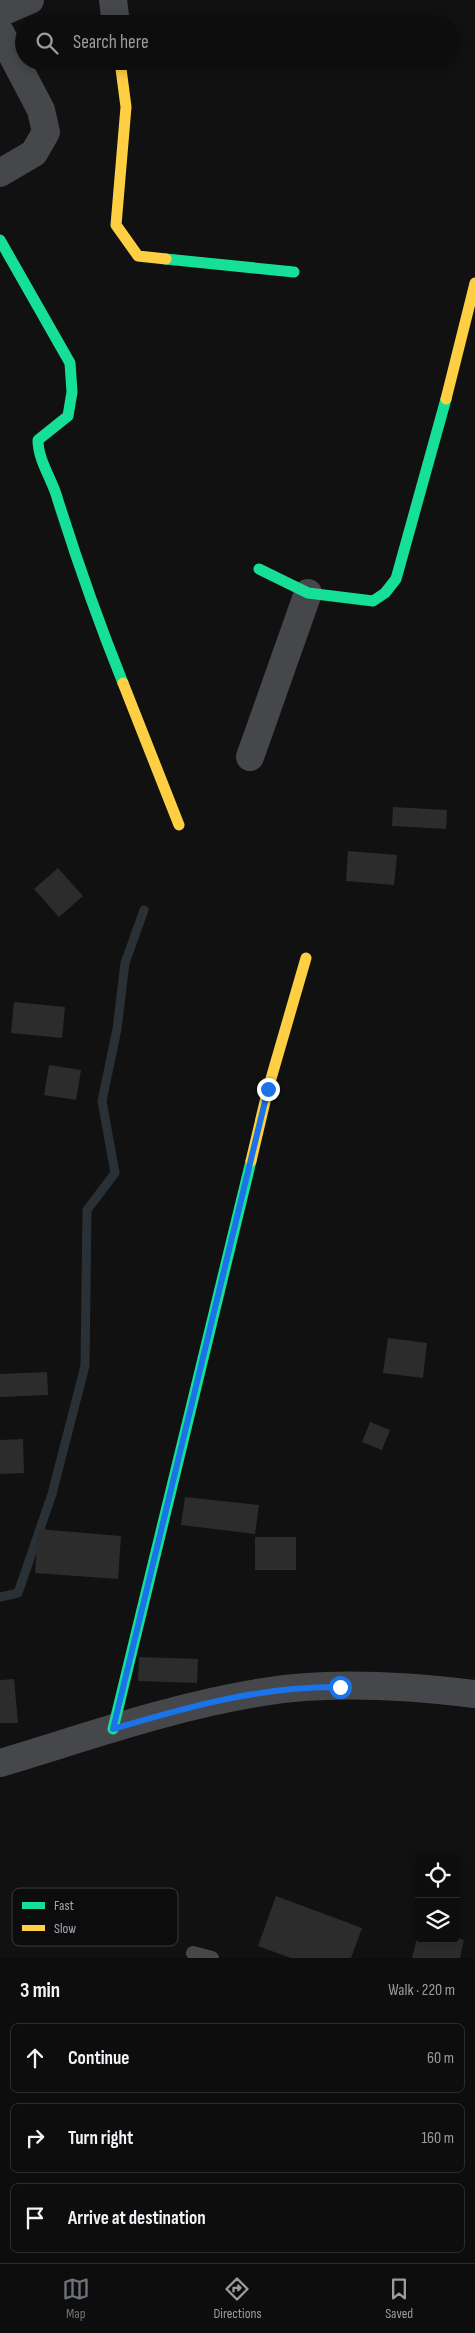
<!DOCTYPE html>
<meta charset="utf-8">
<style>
:root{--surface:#0d0d0e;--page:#1b1b1c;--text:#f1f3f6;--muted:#9a9c9e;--line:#2d2d2e;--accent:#6f737b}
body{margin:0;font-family:"Sofia Sans Condensed",sans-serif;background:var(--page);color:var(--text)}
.controls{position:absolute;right:15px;bottom:15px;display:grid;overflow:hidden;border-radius:8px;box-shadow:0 2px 12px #0003}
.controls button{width:45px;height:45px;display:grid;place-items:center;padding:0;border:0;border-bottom:1px solid var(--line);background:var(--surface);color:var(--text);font:25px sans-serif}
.stop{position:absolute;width:15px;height:15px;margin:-11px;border:4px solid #1a73e8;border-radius:50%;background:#fff}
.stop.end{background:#1a73e8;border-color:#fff;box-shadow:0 1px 5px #0008}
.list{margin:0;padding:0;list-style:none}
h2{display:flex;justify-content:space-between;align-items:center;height:65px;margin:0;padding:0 20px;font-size:21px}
h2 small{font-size:16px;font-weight:400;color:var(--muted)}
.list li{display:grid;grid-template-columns:32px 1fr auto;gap:15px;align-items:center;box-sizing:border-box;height:70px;margin:0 10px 10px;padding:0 10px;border:1px solid var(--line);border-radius:8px}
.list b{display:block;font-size:19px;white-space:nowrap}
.list em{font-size:16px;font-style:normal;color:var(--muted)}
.icon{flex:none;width:28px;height:28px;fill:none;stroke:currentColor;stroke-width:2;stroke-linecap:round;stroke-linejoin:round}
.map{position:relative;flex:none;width:475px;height:1958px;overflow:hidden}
.search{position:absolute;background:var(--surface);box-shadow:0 2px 12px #0003;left:15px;right:15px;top:15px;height:55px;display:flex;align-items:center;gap:12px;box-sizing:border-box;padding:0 18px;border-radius:28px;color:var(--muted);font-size:19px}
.sheet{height:305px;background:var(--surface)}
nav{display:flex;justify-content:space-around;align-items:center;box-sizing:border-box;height:70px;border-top:1px solid var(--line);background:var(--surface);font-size:14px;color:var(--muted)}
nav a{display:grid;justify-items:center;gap:2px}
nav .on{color:var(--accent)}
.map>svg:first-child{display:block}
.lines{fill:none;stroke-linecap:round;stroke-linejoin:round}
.stream{stroke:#293136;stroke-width:9}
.building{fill:#2c2c2d}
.lane{stroke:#46474a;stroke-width:14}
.street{stroke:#46474a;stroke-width:28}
.fast{stroke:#16e098;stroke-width:11}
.slow{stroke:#ffcf43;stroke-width:11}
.route{stroke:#1a73e8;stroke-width:6}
.key{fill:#0c0c0d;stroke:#393b3f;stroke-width:1}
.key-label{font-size:14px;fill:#a2a8b3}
</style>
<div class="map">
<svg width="475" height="1958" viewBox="0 0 475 1958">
<rect width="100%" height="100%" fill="#111112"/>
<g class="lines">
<path class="stream" d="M 0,1597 L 18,1593 L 52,1494 L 85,1366 L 87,1210 L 115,1173 L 102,1101 L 117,1029 L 125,963 L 144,910"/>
</g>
<path class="building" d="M 393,807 L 447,810 L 446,829 L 392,826 Z
M 348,851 L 397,855 L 394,885 L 346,881 Z
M 58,868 L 83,896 L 59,917 L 34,889 Z
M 14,1002 L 65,1007 L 62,1038 L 11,1033 Z
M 49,1065 L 81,1070 L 76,1100 L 44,1095 Z
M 388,1338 L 427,1343 L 423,1378 L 383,1373 Z
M 47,1372 L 48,1395 L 0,1397 L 0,1374 Z
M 370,1422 L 390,1430 L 382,1450 L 362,1442 Z
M 23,1439 L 24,1473 L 0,1474 L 0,1440 Z
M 185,1497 L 259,1505 L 255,1534 L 181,1525 Z
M 38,1529 L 121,1536 L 118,1579 L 35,1573 Z
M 255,1537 L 296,1537 L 296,1570 L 255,1570 Z
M 139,1657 L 198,1659 L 197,1683 L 138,1681 Z
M 14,1679 L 18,1723 L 0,1723 L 0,1680 Z
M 276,1896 L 362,1928 L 351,1958 L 291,1958 L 258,1946 Z
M 418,1934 L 419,1939 L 456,1939 L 456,1937 L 464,1940 L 460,1958 L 412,1958 Z"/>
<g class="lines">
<path class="lane" d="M 193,1953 L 212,1958"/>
<path class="street" d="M 113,0 L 116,24
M 0,13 L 30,0
M 0,32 L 41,110 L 46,132 L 34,153 L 0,173
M 250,757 L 308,593
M 0,1763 C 87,1737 174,1706 263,1692 C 328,1681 409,1686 475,1694"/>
<path class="fast" d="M 0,240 L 70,363 L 72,392 L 68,416 L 38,440 C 38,459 50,476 56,494 C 76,558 98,621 123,683
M 166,259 L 294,272
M 259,569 L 308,593 L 373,601 L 385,593 L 396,579 L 446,399
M 113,1729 L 251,1161"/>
<path class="slow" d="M 120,61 L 126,107 L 116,225 L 138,256 L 166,259
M 446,399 L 475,283
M 123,683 L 179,825
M 251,1161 L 268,1089 L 306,958"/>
</g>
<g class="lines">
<path class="route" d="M 268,1089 L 113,1729 C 187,1707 262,1686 340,1687"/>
</g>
<rect x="12" y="1888" width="166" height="58" rx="8" class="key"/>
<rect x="22" y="1902" width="23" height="7" fill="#16e098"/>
<rect x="22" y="1925" width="23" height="6" fill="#ffcf43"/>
<g class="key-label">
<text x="54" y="1910">Fast</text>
<text x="54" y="1933">Slow</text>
</g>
</svg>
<div class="controls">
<button><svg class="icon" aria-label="locate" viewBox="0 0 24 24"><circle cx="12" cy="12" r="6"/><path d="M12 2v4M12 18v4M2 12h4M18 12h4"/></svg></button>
<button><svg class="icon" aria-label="layers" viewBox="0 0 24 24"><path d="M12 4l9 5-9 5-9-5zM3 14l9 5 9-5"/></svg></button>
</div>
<div class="stop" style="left:340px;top:1687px"></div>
<div class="stop end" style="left:268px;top:1089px"></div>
<div class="search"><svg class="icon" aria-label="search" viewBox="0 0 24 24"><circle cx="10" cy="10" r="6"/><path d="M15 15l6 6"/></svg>Search here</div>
</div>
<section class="sheet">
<h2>3 min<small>Walk · 220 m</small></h2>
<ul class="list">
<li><svg class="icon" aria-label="ahead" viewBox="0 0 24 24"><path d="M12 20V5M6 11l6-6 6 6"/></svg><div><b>Continue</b></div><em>60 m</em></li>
<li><svg class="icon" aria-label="right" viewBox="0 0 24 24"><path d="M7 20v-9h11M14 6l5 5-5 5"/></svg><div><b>Turn right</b></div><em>160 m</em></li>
<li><svg class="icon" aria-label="arrive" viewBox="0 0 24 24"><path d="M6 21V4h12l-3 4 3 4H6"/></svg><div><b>Arrive at destination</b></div></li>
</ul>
</section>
<nav>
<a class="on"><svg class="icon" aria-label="map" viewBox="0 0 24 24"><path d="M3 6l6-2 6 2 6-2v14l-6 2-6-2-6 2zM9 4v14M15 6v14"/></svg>Map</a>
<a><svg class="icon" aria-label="directions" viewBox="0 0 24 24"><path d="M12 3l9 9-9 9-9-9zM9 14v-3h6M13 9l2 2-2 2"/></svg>Directions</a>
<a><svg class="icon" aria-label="saved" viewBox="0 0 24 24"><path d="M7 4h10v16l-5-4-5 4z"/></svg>Saved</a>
</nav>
